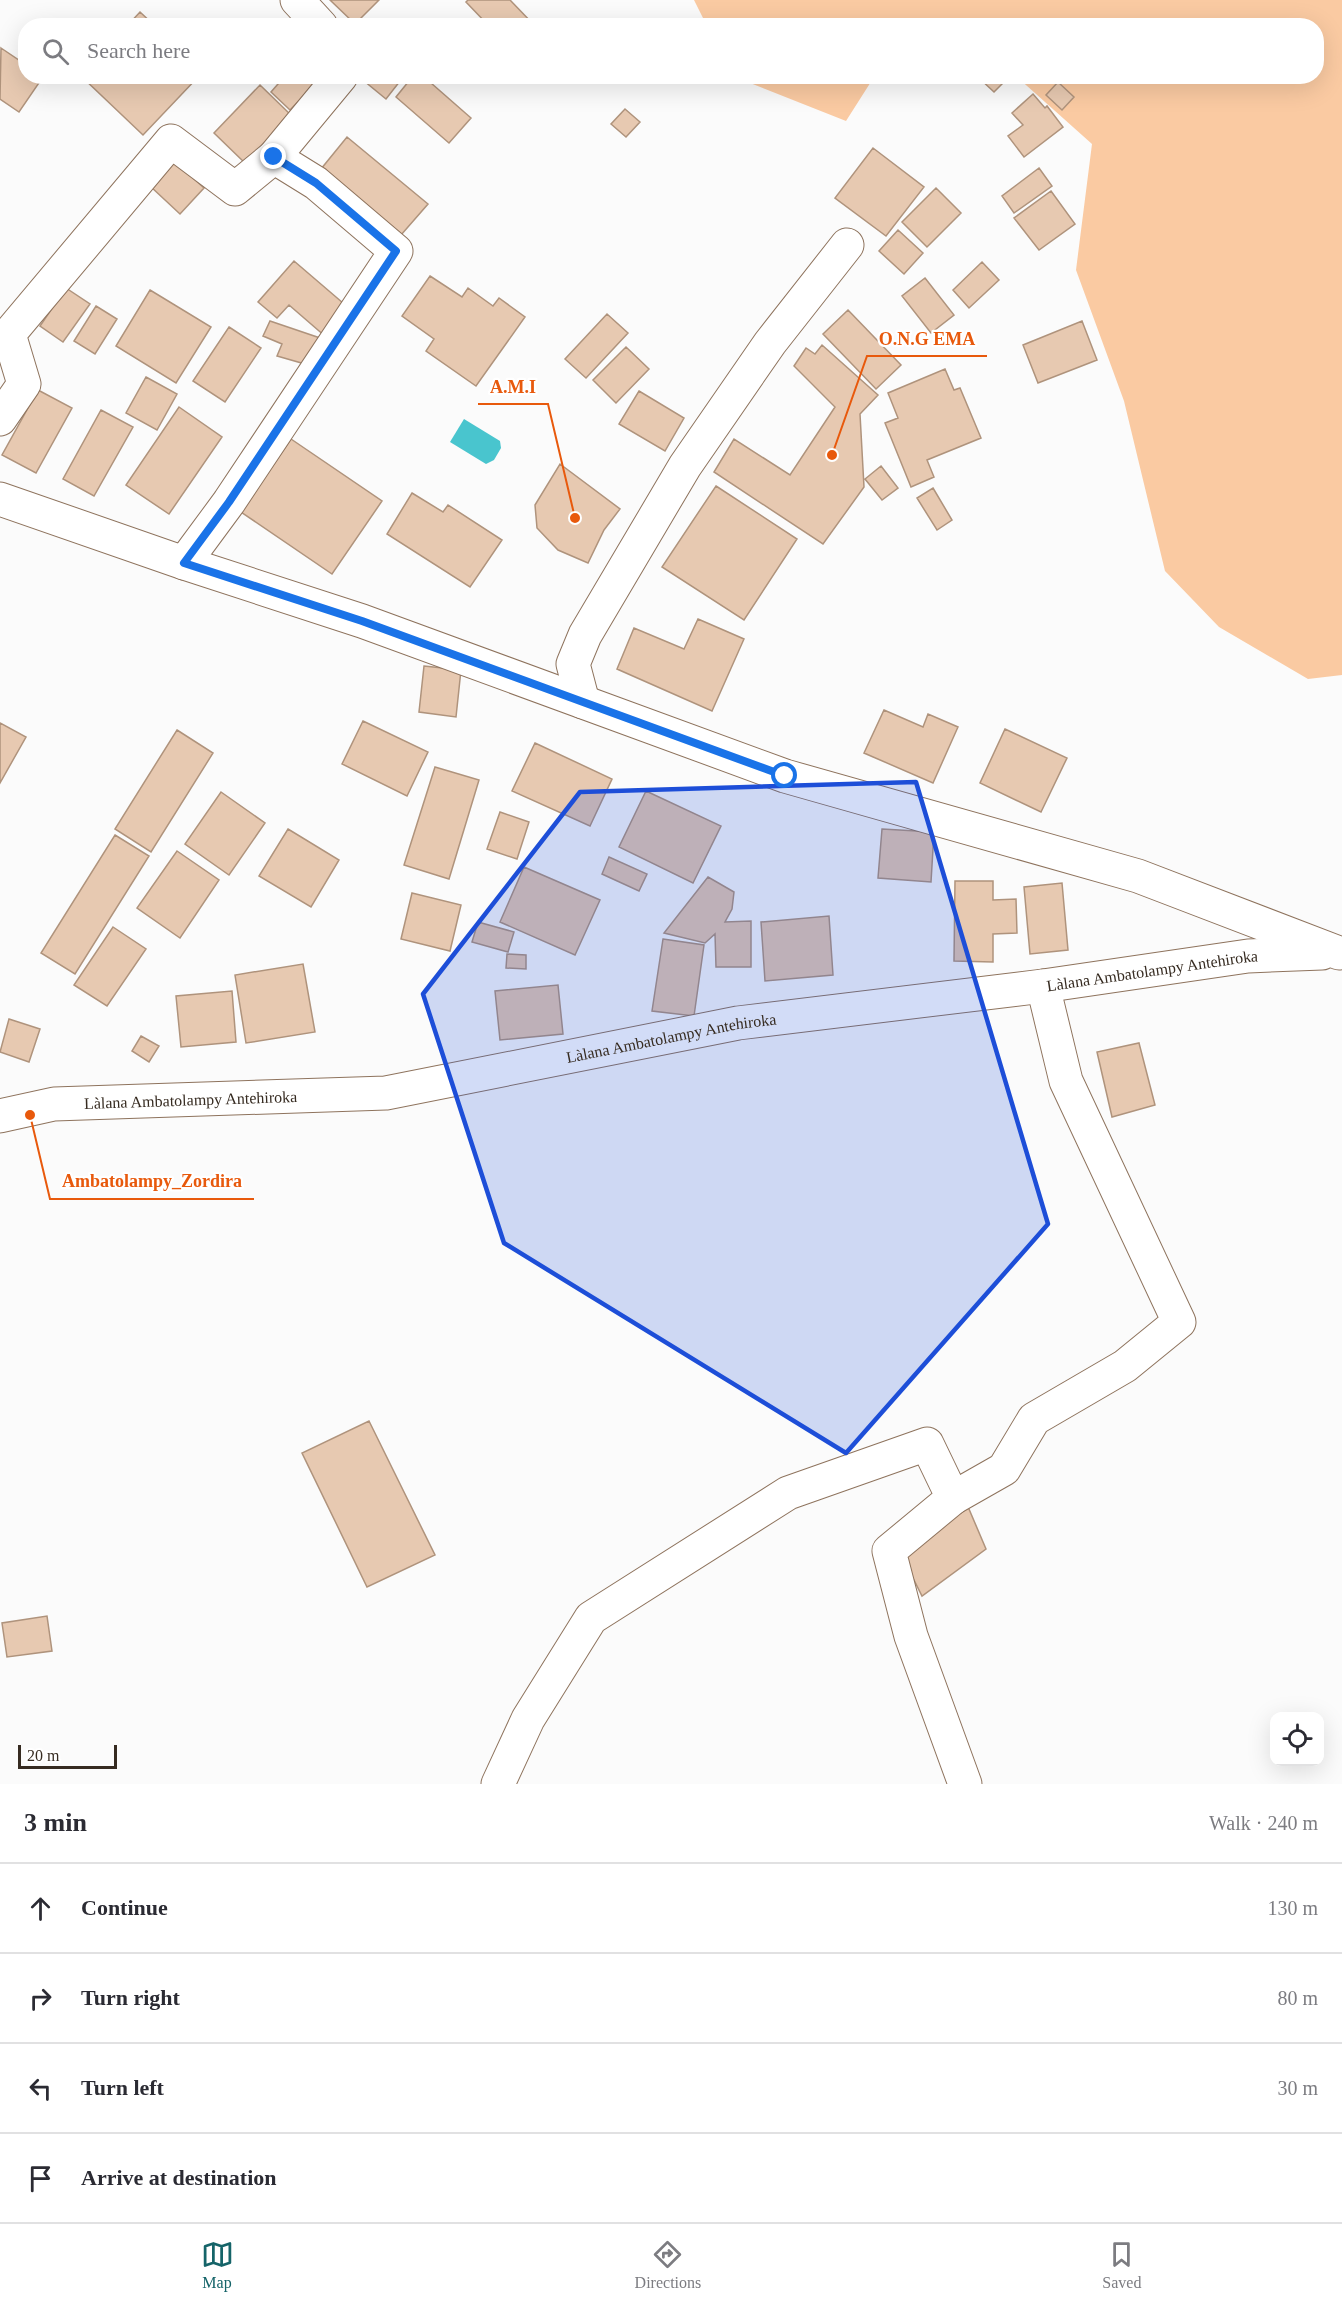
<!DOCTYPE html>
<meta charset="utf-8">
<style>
:root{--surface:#fff;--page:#f7f7f7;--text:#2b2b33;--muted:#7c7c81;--line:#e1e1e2;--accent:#156469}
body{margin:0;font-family:Georgia,serif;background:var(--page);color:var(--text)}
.controls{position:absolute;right:18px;bottom:18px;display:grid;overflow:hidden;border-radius:12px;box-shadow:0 6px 24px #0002}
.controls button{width:54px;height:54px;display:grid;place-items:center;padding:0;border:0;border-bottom:2px solid var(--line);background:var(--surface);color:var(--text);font:30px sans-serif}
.scale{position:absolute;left:18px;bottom:15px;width:99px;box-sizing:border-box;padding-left:6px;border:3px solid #362b21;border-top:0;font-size:16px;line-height:21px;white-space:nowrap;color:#362b21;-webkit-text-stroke:4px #fff;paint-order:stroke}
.stop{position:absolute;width:18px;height:18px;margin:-14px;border:4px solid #1a73e8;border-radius:50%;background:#fff}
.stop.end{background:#1a73e8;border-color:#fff;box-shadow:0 2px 6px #0008}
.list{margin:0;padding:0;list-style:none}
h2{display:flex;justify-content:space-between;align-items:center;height:78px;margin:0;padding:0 24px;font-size:26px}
h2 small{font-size:20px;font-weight:400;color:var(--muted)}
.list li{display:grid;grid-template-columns:39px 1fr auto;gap:18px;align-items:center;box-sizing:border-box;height:90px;padding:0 24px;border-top:2px solid var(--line)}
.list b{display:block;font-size:22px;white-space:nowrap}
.list em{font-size:20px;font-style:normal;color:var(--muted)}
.icon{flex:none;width:33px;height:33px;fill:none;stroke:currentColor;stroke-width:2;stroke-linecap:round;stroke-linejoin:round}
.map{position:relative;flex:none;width:1342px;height:1784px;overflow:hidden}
.search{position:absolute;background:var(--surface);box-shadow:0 6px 24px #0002;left:18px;right:18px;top:18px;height:66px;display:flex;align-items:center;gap:15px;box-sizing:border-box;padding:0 21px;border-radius:24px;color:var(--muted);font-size:22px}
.sheet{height:438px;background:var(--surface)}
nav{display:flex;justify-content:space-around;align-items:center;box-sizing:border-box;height:84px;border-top:2px solid var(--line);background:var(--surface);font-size:16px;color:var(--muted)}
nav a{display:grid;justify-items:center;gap:3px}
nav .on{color:var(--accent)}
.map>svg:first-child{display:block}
.green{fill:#facaa2}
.water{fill:#49c5ce}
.building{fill:#e7c9b1;stroke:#af937c;stroke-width:1.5}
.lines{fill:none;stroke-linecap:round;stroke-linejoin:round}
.minor-casing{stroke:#8e735d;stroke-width:35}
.minor{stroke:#fff;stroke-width:33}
.route{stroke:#1a73e8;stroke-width:8}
.marked{fill:#1d4ed8;fill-opacity:0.2;stroke:#1d4ed8;stroke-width:4.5;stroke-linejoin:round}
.labels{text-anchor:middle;stroke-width:4.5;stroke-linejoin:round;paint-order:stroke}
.street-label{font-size:16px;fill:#362b21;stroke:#fff}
.leader{fill:none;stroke:#e8590c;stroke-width:2}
.callout-dot{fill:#e8590c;stroke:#fff;stroke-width:2}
.callout-label{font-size:18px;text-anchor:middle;font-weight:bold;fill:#e8590c;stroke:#fff;stroke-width:4.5;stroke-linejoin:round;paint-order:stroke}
</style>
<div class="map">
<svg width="1342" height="1784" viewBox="0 0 1342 1784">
<rect width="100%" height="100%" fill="#fbfbfb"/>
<path class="green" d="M 694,0 L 1342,0 L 1342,675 L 1308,679 L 1219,627 L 1165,571 L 1124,401 L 1076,270 L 1092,144 L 1017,77 L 1316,76 L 1316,26 L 913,26 L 908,23 L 906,26 L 707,26 Z
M 735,77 L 874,76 L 874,77 L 846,121 Z"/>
<path class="water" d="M 464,419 L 500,441 L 501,448 L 494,460 L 486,464 L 450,442 Z"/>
<path class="building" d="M 330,0 L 379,0 L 355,24 Z
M 468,0 L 510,0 L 535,26 L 489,26 L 466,2 Z
M 140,12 L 155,26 L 127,26 Z
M 1,48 L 26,65 L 26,76 L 43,77 L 19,112 L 0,99 Z
M 81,76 L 199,76 L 143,135 Z
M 285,76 L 323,76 L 290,110 L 271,92 Z
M 358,76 L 404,76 L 386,99 Z
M 413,76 L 423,76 L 471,118 L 449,143 L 396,97 Z
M 999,76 L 1004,82 L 994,92 L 978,77 Z
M 1058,82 L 1074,97 L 1062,110 L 1046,95 Z
M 260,85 L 293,117 L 247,165 L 214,133 Z
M 1033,94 L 1045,108 L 1047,106 L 1063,127 L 1024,157 L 1008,136 L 1023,125 L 1012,113 Z
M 625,109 L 640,122 L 626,137 L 611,124 Z
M 347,137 L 428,204 L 401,235 L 321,169 Z
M 873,148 L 924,187 L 886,236 L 835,198 Z
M 173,160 L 204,188 L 180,214 L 150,186 Z
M 1039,168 L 1052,186 L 1014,213 L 1002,196 Z
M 936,188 L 961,213 L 927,247 L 902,222 Z
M 1051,191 L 1075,224 L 1039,250 L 1014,218 Z
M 898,230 L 923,253 L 904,274 L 879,251 Z
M 294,261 L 350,309 L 326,337 L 289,305 L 277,318 L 258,302 Z
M 982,262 L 999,280 L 969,308 L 953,290 Z
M 430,276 L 462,297 L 468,288 L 493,306 L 499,298 L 525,317 L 476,386 L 426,351 L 434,339 L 402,316 Z
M 925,278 L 954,315 L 931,333 L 902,296 Z
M 66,288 L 90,304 L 63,342 L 40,326 Z
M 150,290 L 211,327 L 176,383 L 116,346 Z
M 96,306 L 117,319 L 95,354 L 74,341 Z
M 848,310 L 901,365 L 876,389 L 823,334 Z
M 607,314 L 628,333 L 586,378 L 565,359 Z
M 270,321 L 326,340 L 312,366 L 277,356 L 282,344 L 263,336 Z
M 1082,321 L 1097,360 L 1038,383 L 1023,345 Z
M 229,327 L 261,348 L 225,402 L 193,381 Z
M 822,345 L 878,395 L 860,414 L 864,487 L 823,544 L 714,472 L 734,439 L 790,475 L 835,407 L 794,366 L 806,348 L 815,354 Z
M 626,347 L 649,369 L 616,403 L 593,380 Z
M 945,369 L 954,390 L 960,388 L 981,438 L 927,460 L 934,477 L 911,487 L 885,423 L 898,418 L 888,393 Z
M 146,377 L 177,394 L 157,430 L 126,413 Z
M 38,390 L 72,408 L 36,473 L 2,455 Z
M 639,391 L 684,418 L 665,451 L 619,424 Z
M 179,407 L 222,437 L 169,514 L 126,485 Z
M 101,410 L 133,427 L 94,496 L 63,479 Z
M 291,439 L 382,501 L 332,574 L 241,512 Z
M 560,464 L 620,509 L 604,530 L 588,563 L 558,550 L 537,528 L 535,505 Z
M 881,466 L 898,488 L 882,500 L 865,479 Z
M 716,486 L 797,539 L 744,620 L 662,567 Z
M 933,488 L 952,520 L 937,530 L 917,498 Z
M 412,493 L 443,512 L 448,505 L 502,540 L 470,587 L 387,534 Z
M 698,619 L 744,639 L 712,711 L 617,669 L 634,628 L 684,649 Z
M 424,666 L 461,670 L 456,717 L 419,712 Z
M 884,710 L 923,727 L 928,714 L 958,727 L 933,783 L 864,753 Z
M 363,721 L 428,752 L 407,796 L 342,764 Z
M 0,723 L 26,737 L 0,783 Z
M 1005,729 L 1067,758 L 1041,812 L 980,783 Z
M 177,730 L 213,753 L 151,852 L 115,829 Z
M 535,743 L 612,779 L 590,826 L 512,791 Z
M 435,767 L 479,780 L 449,879 L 404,865 Z
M 646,791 L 721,826 L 693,883 L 619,847 Z
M 221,792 L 265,823 L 229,875 L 185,844 Z
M 500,812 L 529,822 L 517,859 L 487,849 Z
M 288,829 L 339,860 L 311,907 L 259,876 Z
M 882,829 L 934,832 L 931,882 L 878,878 Z
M 115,835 L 149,856 L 75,974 L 41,953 Z
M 177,851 L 219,880 L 180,938 L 137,908 Z
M 609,857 L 647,874 L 639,891 L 602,874 Z
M 524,867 L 600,900 L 575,955 L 500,922 Z
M 708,877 L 734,892 L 732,909 L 725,922 L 751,921 L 751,967 L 716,967 L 715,934 L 705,943 L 664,933 Z
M 955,881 L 993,881 L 993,900 L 1016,899 L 1017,933 L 993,934 L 993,962 L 954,961 Z
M 1062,883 L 1068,950 L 1030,954 L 1024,887 Z
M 412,893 L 461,905 L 450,951 L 401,939 Z
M 829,916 L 833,975 L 765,981 L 761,922 Z
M 478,922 L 514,932 L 508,952 L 472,942 Z
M 113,927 L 146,949 L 107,1006 L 74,985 Z
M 663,939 L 704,945 L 694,1016 L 652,1011 Z
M 507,954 L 526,955 L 526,969 L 506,968 Z
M 303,964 L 315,1032 L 246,1043 L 235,975 Z
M 558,985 L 563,1034 L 500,1040 L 495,991 Z
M 232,991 L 236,1042 L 181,1047 L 176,996 Z
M 9,1019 L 40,1029 L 29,1062 L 0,1052 Z
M 141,1036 L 159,1046 L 149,1062 L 132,1051 Z
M 1139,1043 L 1155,1105 L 1112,1117 L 1097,1052 Z
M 369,1421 L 435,1555 L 367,1587 L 302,1453 Z
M 966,1502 L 986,1549 L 922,1596 L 899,1550 Z
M 47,1616 L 52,1651 L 7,1657 L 2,1623 Z"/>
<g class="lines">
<defs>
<g id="minor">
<path d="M 297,0 L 321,26"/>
<path d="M 0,419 L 24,384 L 9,334 L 171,141 L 235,189 L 274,157"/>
<path d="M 0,499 L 184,563 L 362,621 L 785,776 L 1138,876 L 1339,953"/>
<path d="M 184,563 L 229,502 L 396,251 L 316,183 L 274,157 L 341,76"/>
<path d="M 583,702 L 573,664 L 585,635 L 685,466 L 770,343 L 847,245"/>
<path id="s1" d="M 0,1116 L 54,1104 L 386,1093 L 738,1023 L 1043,986 L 1248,956 L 1322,953"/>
<path d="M 953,1498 L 1004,1469 L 1034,1419 L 1125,1366 L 1179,1322 L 1066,1081 L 1043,986"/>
<path d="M 498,1784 L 528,1719 L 591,1618 L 788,1493 L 927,1444 L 953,1498 L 889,1551 L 911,1636 L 965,1784"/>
</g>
</defs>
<use href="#minor" class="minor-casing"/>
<use href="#minor" class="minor"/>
</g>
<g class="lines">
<path class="route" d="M 274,157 L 316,183 L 396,251 L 229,502 L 184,563 L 362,621 L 785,776"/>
</g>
<path class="marked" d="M 916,782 L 1048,1224 L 846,1453 L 504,1243 L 423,994 L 580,792 Z"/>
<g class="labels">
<g class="street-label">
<text dy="6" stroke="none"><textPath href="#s1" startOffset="1164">Làlana Ambatolampy Antehiroka</textPath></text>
<text dy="6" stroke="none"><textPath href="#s1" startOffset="678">Làlana Ambatolampy Antehiroka</textPath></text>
<text dy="6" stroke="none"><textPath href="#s1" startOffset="192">Làlana Ambatolampy Antehiroka</textPath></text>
</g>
</g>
<path class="leader" d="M832 455L867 356H987M575 518L548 404H478M30 1115L50 1199H254"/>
<g class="callout-dot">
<circle cx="832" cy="455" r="6"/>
<circle cx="575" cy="518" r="6"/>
<circle cx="30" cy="1115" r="6"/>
</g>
<g class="callout-label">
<text x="927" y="345">O.N.G EMA</text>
<text x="513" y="393">A.M.I</text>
<text x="152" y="1187">Ambatolampy_Zordira</text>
</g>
</svg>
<div class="controls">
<button><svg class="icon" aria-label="locate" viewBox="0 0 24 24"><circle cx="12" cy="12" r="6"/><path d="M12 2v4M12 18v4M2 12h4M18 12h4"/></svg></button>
</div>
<div class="scale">20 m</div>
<div class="stop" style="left:785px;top:776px"></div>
<div class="stop end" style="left:274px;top:157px"></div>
<div class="search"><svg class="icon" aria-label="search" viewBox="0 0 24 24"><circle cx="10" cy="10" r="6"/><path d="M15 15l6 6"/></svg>Search here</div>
</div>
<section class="sheet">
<h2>3 min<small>Walk · 240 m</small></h2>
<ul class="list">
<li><svg class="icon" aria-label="ahead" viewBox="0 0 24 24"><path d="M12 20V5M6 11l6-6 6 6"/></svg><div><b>Continue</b></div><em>130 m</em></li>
<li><svg class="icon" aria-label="right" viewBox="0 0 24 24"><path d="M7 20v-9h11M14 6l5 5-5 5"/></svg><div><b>Turn right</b></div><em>80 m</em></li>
<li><svg class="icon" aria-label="left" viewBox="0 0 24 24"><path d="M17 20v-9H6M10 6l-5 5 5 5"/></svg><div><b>Turn left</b></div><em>30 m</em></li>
<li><svg class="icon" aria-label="arrive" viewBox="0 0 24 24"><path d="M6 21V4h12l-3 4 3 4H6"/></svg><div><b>Arrive at destination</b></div></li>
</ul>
</section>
<nav>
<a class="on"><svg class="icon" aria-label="map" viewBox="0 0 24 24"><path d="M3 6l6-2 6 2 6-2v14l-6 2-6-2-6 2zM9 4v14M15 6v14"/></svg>Map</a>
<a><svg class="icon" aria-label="directions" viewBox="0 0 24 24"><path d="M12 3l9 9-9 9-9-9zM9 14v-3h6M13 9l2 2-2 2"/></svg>Directions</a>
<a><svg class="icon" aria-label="saved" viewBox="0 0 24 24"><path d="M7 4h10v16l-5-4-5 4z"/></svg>Saved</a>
</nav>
